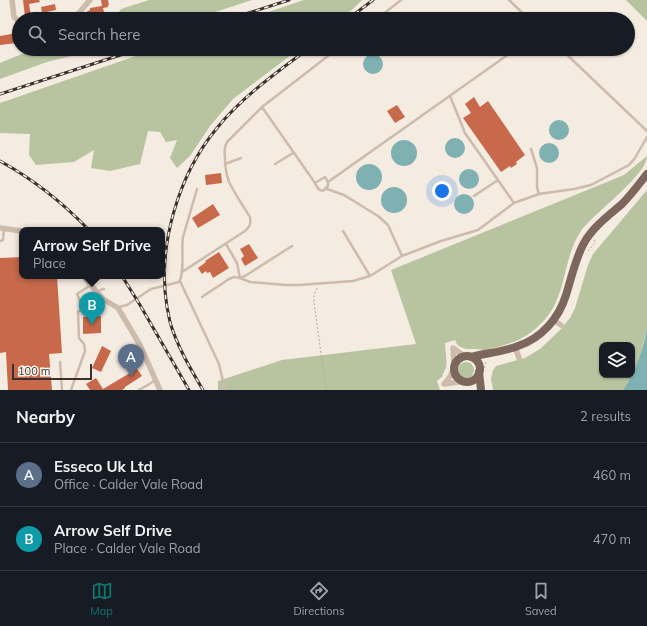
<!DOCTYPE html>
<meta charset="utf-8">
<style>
:root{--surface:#171b24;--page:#20242c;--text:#f1f3f6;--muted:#9ea1a6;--line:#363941;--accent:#0f766e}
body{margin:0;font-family:Mulish,sans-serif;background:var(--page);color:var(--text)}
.controls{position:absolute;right:12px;bottom:12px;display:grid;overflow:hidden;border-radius:8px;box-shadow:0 1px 3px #0004}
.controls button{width:36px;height:36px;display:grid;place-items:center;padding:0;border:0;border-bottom:1px solid var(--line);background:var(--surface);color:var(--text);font:20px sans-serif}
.scale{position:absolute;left:12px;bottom:10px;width:80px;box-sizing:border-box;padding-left:4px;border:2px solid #3b302b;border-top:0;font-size:11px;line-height:14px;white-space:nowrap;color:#3b302b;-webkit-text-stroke:3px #fbf5ee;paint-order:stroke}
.you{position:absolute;left:442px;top:191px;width:14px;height:14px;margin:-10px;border:3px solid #fff;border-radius:50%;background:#1a73e8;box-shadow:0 0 0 6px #1a73e833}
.badge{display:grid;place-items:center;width:26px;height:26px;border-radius:50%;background:var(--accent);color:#fff;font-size:13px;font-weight:700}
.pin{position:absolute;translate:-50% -33px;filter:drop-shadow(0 1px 2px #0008)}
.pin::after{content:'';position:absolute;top:21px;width:14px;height:12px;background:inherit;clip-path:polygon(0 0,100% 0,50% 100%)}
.popup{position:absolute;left:19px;top:227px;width:146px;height:52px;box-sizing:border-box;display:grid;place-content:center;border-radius:8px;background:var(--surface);filter:drop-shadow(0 1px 3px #0005);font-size:13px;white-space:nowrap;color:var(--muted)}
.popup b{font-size:15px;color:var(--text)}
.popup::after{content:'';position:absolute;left:50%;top:100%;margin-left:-8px;border:8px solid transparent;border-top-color:var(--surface)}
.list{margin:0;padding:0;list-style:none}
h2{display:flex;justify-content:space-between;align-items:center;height:52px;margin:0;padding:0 16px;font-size:17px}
h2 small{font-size:13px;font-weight:400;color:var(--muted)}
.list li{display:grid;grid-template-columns:26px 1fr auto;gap:12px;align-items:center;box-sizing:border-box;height:64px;padding:0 16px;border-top:1px solid var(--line)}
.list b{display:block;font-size:15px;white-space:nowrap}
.list p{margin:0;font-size:13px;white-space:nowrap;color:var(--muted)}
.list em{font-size:13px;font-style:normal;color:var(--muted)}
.icon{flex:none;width:22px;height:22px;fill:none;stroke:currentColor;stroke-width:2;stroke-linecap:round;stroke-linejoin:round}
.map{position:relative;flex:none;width:647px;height:390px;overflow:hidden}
.search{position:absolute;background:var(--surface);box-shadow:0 1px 3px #0004;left:12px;right:12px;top:12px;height:44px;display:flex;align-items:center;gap:10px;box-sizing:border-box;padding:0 14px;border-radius:22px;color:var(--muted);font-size:15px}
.sheet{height:180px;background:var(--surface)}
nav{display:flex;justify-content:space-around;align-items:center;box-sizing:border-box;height:56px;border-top:1px solid var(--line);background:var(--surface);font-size:11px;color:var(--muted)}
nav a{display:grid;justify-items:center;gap:2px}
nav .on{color:var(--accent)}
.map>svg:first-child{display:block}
.green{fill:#b8c4a0}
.water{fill:#7fb0b2}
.building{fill:#c8694b}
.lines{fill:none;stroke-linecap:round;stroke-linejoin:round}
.path{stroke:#b9a596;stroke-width:1;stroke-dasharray:2 2;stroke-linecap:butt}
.service{stroke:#cdbbac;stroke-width:2.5}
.minor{stroke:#cdbbac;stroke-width:5.5}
.primary{stroke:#7d675c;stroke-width:8}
.rail-casing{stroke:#3b302b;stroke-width:3}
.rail{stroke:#fbf5ee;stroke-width:1.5;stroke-dasharray:4.5;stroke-linecap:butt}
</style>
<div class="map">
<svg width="647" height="390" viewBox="0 0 647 390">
<rect width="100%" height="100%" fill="#f4ebe1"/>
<path class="green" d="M 149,0 L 252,0 L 194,19 L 114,19 L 121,9 Z
M 304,0 L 362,0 L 353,9 L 340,19 L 247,19 Z
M 626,0 L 647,0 L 647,21 Z
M 34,49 L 100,49 L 47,62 L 0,79 L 0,63 Z
M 156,49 L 299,49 L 233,99 L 210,126 L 190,156 L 177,168 L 170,158 L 177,140 L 166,142 L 160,132 L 148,131 L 140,164 L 110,171 L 91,168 L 94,150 L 74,162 L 36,165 L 29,155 L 30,134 L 0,133 L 0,103 Z
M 647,156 C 647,175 594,213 581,231 C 563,257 567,294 546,318 C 527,340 513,343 485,350 L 483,350 C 476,348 465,351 459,346 C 457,345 456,342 455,340 L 445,343 C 445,354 450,366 442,375 L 443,376 L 437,381 L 440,390 L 218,390 L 218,381 L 282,360 L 416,344 L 391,270 L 624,175 Z
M 647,190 L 647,328 L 639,360 L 632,375 L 632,345 L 602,345 L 602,375 L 632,375 L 623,390 L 493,390 L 491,379 L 493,370 L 496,366 L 525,358 L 540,349 L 560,330 L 570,318 L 575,308 L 588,265 L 593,254 Z
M458 370a8 8 0 1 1 16 0a8 8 0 1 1-16 0Z"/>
<path class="water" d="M363 64a10 10 0 1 1 20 0a10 10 0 1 1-20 0Z
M549 130a10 10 0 1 1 20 0a10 10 0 1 1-20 0Z
M445 148a10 10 0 1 1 20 0a10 10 0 1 1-20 0Z
M391 153a13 13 0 1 1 26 0a13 13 0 1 1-26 0Z
M539 153a10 10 0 1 1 20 0a10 10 0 1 1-20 0Z
M356 177a13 13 0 1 1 26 0a13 13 0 1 1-26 0Z
M459 179a10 10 0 1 1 20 0a10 10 0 1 1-20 0Z
M381 200a13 13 0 1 1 26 0a13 13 0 1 1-26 0Z
M454 204a10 10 0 1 1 20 0a10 10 0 1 1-20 0Z
M 647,328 L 647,390 L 623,390 C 636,371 643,350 647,328 Z"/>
<path class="building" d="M 23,0 L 39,0 L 40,2 L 29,4 L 31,16 L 25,17 Z
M 101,0 L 108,0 L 109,5 L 108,5 L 108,7 L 103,8 L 104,12 L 101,12 L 102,15 L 89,17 L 88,15 L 86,15 L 86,12 L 90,10 L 90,8 L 102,6 Z
M 55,4 L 56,10 L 42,13 L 41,7 Z
M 17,33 L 17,43 L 0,45 L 0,36 Z
M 474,97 L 480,107 L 488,101 L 525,155 L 516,162 L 517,164 L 511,168 L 510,166 L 501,172 L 463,118 L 471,113 L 465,104 Z
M 397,105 L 405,117 L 395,123 L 387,111 Z
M 221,173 L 222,183 L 206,185 L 205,175 Z
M 213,204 L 220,215 L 198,228 L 192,218 Z
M 249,244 L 258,258 L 245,266 L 241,259 L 244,256 L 240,249 Z
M 219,252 L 229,268 L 213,278 L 210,272 L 207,273 L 206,271 L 202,274 L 198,268 L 206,262 L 205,261 Z
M 22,257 L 22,276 L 57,276 L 62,353 L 49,354 L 52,390 L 8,390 L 6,352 L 0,353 L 0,258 Z
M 101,316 L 101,333 L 83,334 L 83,317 Z
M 102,346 L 111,351 L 101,372 L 92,368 Z
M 133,363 L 142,376 L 125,387 L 125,388 L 122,390 L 90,390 L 86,384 L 96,378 L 103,389 L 130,373 L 126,367 Z"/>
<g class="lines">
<path class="path" d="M 588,251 L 595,243 L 594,239
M 317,288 L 314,294 L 314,302 L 326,390
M 484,368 L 486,361
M 429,390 L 431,389"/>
<path class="service" d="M 509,0 L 529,19
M 377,19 L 401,0
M 561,49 L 647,131
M 450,96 L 465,133 L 514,203
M 262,107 L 315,183 L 325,177 L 328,182 L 328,186 L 324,190 C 319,192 317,187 315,183
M 531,149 L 537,168 L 537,188 L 539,194
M 225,164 L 241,158
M 275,164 L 293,153
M 328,182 L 516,49
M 327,189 L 344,195 L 378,216 L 388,225 L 402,256
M 474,196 L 498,180
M 343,231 L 370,276
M 0,241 L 3,240 L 4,229
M 226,244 L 237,263 L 240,278 L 245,276 L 292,246
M 182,272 L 245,231 C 250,227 251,224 250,217 C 243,206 235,194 229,182 C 226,174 225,165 225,157 C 224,151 224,147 227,142 L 262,107 L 337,49
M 180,281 L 219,364 L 225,390
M 98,292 L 102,289 L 104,289
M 202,297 L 229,279 L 234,277 L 240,278 L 250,282 L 285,285 L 299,285 L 353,281 L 370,276 L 402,256 L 441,241 L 478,230 L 514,203 L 539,194 L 574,189 L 591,185 L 629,165 L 635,158 L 647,137
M 119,307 L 127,305 L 151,289 L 179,282 C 185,273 181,249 183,237 L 197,189
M 84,311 L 77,294 L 91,285
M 129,350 L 139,345
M 60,362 L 62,390
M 71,390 L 85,351 L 84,344 L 79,338 L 78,312 L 83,308
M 139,390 L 156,380"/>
<path class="minor" d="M 12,0 L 14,17 L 19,22
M 57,19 L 78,14 L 90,0
M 0,228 L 22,231
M 83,276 L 103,299 L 118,308 L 140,345 L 160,390
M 553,320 L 561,325
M 515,347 L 519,358
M 464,356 L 453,348 C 454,363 456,372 444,384 L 466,381"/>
<path class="primary" d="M454 369a13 13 0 1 1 26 0a13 13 0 1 1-26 0Z
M 471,357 C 486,353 503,352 518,346 C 542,338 559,318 566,295 C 571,279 576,257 584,243 C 593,227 608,216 622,204 C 631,195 639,184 647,174
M 479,372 L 481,390"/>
<defs>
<path id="rail" d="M 230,19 L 289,0
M 348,19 L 373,0
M 0,94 L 139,49
M 0,161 C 33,179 63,203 89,230
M 122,276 L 140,305 L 189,390
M 203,390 C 190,368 177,346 170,322 C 169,317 168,312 167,307 C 157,247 178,175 217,128 C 242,97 276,73 308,49"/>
</defs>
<use href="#rail" class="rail-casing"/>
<use href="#rail" class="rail"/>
</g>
</svg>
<div class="controls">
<button><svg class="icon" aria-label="layers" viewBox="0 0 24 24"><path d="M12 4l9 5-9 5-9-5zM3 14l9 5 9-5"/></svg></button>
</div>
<div class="scale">100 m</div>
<div class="you"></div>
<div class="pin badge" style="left:131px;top:377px;background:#5c6f8a">A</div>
<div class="pin badge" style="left:92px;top:325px;background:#0f9aa8">B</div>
<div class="popup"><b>Arrow Self Drive</b>Place</div>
<div class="search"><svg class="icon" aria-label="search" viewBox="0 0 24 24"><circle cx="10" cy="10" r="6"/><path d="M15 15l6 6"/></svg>Search here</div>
</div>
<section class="sheet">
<h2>Nearby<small>2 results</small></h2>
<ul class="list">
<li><span class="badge" style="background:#5c6f8a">A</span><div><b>Esseco Uk Ltd</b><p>Office · Calder Vale Road</p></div><em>460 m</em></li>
<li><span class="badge" style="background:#0f9aa8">B</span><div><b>Arrow Self Drive</b><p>Place · Calder Vale Road</p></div><em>470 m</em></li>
</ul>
</section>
<nav>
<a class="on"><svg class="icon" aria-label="map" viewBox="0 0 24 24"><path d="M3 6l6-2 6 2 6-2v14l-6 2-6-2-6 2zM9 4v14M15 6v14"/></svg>Map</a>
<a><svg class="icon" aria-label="directions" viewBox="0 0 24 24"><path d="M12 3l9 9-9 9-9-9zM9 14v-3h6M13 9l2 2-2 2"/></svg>Directions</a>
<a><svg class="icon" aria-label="saved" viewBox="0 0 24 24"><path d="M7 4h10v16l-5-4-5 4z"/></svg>Saved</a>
</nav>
